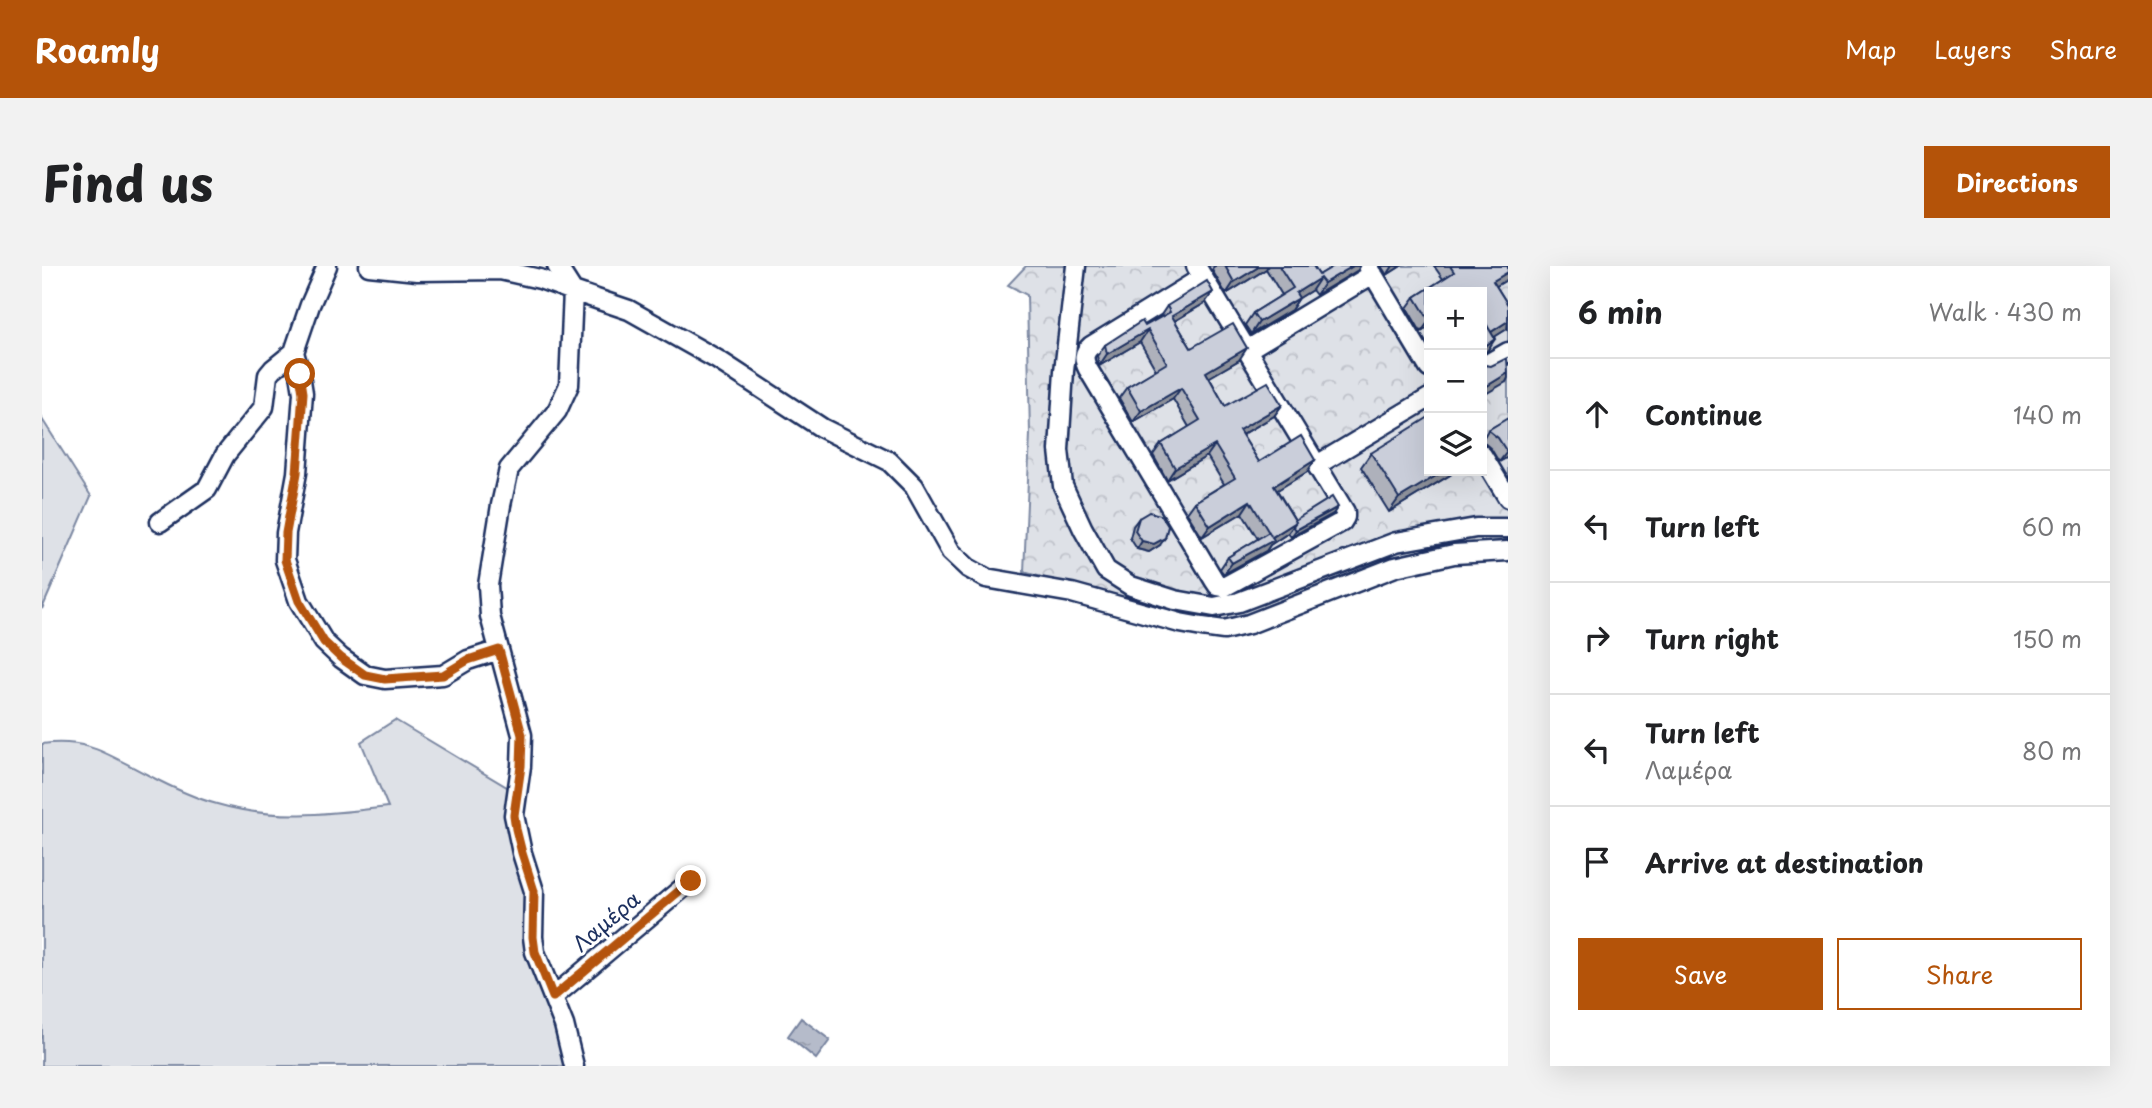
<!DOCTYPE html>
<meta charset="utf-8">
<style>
:root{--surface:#fff;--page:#f2f2f2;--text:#202124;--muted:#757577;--line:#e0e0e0;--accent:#b45309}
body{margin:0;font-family:"Playpen Sans",sans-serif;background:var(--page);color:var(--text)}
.controls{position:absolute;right:21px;top:21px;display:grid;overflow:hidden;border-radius:0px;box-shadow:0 7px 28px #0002}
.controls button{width:63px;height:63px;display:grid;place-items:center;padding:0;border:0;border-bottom:2px solid var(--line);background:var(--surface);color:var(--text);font:35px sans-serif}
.stop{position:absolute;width:21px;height:21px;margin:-16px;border:5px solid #b45309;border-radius:50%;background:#fff}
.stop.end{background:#b45309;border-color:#fff;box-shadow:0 2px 7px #0008}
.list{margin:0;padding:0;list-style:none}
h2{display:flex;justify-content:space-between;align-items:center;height:91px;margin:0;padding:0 28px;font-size:30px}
h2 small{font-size:23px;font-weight:400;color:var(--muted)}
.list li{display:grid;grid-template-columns:46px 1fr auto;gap:21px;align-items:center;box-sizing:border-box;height:112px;padding:0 28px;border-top:2px solid var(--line)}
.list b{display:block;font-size:26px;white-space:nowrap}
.list p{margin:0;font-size:23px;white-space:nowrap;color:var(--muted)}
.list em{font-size:23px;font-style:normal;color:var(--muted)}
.actions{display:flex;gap:14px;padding:21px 28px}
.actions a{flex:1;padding:16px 0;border:2px solid var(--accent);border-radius:0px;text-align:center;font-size:24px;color:var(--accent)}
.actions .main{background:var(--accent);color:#fff}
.icon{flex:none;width:38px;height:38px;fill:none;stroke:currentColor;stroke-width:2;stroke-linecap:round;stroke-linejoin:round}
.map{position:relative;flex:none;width:1466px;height:800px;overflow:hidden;border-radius:0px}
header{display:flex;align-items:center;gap:42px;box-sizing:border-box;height:98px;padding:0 35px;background:var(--accent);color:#fff}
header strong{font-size:33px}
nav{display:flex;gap:38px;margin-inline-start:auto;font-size:24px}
.intro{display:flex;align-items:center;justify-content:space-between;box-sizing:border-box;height:168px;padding:0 42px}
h1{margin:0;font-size:49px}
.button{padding:18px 32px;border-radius:0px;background:var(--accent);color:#fff;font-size:24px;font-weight:700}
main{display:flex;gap:42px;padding:0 42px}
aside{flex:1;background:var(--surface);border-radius:0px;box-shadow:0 7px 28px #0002}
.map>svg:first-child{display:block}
.green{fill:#dee1e7;stroke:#7c88a2;stroke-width:2}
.park{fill:url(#park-crowns);stroke:#7c88a2;stroke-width:2;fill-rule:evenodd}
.water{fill:url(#water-ripples);stroke:#77839f;stroke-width:2}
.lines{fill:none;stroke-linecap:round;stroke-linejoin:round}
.minor-casing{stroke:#1b2f5e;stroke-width:23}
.minor{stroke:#fff;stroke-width:18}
.wall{fill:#aeb1bb;stroke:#1b2f5e;stroke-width:2}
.shaded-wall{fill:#8d9099;stroke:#1b2f5e;stroke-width:2}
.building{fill:#caceda;stroke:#1b2f5e;stroke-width:2}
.route{stroke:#b45309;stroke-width:9}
.labels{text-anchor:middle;stroke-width:6;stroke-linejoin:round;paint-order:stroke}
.street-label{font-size:21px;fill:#1b2f5e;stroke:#fff}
</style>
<header>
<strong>Roamly</strong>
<nav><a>Map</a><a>Layers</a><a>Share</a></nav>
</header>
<div class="intro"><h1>Find us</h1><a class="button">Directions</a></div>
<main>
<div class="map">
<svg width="1466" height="800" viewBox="0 0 1466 800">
<defs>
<pattern id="park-crowns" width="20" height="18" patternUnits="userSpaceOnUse" patternTransform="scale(1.75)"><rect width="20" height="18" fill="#dee1e7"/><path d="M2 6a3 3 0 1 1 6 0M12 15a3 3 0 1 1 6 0" fill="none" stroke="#bec1c9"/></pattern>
<pattern id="water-ripples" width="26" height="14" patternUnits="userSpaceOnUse" patternTransform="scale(1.75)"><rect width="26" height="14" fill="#b5bbca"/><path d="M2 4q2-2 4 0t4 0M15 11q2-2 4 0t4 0" fill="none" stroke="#9298a7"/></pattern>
</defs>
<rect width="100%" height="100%" fill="#fff"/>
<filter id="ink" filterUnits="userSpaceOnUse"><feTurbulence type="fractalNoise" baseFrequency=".0143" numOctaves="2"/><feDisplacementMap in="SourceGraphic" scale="14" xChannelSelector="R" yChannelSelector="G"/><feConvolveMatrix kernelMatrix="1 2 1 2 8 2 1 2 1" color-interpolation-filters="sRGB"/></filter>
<g filter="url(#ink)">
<path class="green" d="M 0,153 L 49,230 L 0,343 Z
M 353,454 L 468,523 L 485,612 L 496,705 L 526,800 L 0,800 L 0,478 C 47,472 66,489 106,509 C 127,520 152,532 175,538 C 233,555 287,548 346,541 L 319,476 Z"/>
<path class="park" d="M 984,0 L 1466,0 L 1466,281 L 1411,284 L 1205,354 L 1161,358 L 982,306 L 988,168 L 985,29 L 966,19 ZM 1387,26 L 1440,26 L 1440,205 L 1387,205 Z"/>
<path class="water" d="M 759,752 L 788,774 L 774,793 L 746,770 Z"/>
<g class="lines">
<defs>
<path id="minor" d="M 285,0 L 268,39 L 252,86 L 258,108 L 261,127 L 255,207 L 244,267 L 243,294 L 257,335 L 282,376 L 299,392 L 323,409 L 343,413 L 401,409 L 426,394 L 457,384
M 327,0 L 375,5 L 458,4 L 498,13 L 531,25 L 527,119 L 515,145 L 467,203 L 459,239 L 446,319 L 448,350 L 480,469 L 479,500 L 472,549 L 480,587 L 492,625 L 491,671 L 493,686 L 522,759 L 532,800
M 515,0 L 531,25 L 587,44 L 676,94 L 780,162 L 847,195 L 872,220 L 909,286 L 926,302 L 944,312 L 1030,327 L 1138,357 L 1160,361 L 1182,364 L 1207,358 L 1353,301 L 1412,288 L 1466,285
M 1034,0 L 1022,105 L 1017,184 L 1021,220 L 1041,263 L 1064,304 L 1089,320 L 1133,334 L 1172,341 L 1197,336 L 1354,276 L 1434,262 L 1466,262
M 1154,0 L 1303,246 L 1303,251 L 1300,256 L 1182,321 L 1176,320 L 1172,314 L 1046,103 C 1041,93 1041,87 1049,80 L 1161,11
M 1326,0 L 1387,102
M 1205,84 L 1331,8
M 1440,101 L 1466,86
M 1440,189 L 1466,232
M 1275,199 L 1387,132
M 118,256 L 165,223 L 183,189 L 222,141 L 226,109 L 231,103 L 252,86
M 511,731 L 649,615"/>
</defs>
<use href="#minor" class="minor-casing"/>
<use href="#minor" class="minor"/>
</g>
<path class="wall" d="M 1172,0 L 1271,0 L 1277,9 L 1292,0 L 1318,0 L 1316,4 L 1274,29 L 1270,24 L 1257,32 L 1249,44 L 1209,68 L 1203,59 L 1211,47 L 1240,29 L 1224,3 L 1184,28 L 1170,4 Z
M 1339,0 L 1359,0 L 1345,9 Z
M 1392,0 L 1466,0 L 1466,13 L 1454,20 L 1466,39 L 1466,64 L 1465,63 L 1452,71 L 1445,85 L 1440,89 L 1440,26 L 1387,26 L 1387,61 L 1379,66 L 1365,42 L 1373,31 L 1401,13 Z
M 1163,37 L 1133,55 L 1149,82 L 1197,94 L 1167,111 L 1183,140 L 1240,139 L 1232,150 L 1200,169 L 1217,196 L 1273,194 L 1265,206 L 1235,224 L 1253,254 L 1291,248 L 1249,271 L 1246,267 L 1228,279 L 1224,285 L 1182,308 L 1178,303 L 1186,291 L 1216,273 L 1200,247 L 1160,271 L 1145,247 L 1153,236 L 1182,218 L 1165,190 L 1125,214 L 1111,189 L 1119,178 L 1147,161 L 1131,133 L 1091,156 L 1077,132 L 1085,121 L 1114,104 L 1098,76 L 1057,100 L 1055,90 L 1063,79 L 1103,60 L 1117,52 L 1125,40 Z
M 1466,153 L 1466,191 L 1457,196 L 1449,183 L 1440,175 L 1440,174 L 1446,164 Z
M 1329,187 L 1408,209 L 1347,246 L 1319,201 Z
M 1097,252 L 1118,279 L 1107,286 L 1095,283 L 1088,272 L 1091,260 Z"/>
<path class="shaded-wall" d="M 1218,0 L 1226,0 L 1224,3 L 1184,28 L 1192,16 Z
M 1311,0 L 1318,0 L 1316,4 L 1274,29 L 1282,17 Z
M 1351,0 L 1359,0 L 1345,9 Z
M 1466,6 L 1466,13 L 1443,27 L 1451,15 Z
M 1278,12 L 1270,24 L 1246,39 L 1254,27 Z
M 1171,26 L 1163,37 L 1122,61 L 1130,50 Z
M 1257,32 L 1249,44 L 1209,68 L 1217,56 Z
M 1387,55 L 1387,61 L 1379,66 Z
M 1466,55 L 1465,63 L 1441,78 L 1449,66 Z
M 1106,64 L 1098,76 L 1057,100 L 1065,88 Z
M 1453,73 L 1445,85 L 1440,89 L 1440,82 Z
M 1205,82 L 1197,94 L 1156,118 L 1164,106 Z
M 1466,107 L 1466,112 L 1464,116 L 1440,130 L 1440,123 Z
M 1139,122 L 1131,133 L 1091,156 L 1099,145 Z
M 1240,139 L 1232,150 L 1189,175 L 1197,164 Z
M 1173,179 L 1165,190 L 1125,214 L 1133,202 Z
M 1466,185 L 1466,191 L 1457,196 L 1465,186 Z
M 1273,194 L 1265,206 L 1224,231 L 1232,220 Z
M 1402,205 L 1411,205 L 1408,209 L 1347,246 L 1357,232 Z
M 1208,235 L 1200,247 L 1160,271 L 1168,260 Z
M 1296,241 L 1291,248 L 1249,271 L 1254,264 Z
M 1254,256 L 1246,267 L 1228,279 L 1224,285 L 1182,308 L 1190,297 Z
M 1123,272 L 1118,279 L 1107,286 L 1095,283 L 1100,275 Z"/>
<path class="building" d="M 1183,0 L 1218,0 L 1192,16 Z
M 1237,0 L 1271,0 L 1277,9 L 1292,0 L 1311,0 L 1282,17 L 1278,12 L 1254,27 L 1257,32 L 1217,56 L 1211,47 L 1251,22 Z
M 1408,0 L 1466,0 L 1466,6 L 1451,15 L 1466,39 L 1466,55 L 1449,66 L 1440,51 L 1440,26 L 1387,26 L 1387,54 L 1373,31 L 1412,6 Z
M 1165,15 L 1171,26 L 1130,50 L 1149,82 L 1191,58 L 1205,82 L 1164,106 L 1183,140 L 1226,116 L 1240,139 L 1197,164 L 1217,196 L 1259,170 L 1273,194 L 1232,220 L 1254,256 L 1230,271 L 1232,274 L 1190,297 L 1186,291 L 1227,266 L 1229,270 L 1208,235 L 1168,260 L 1153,236 L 1193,212 L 1173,179 L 1133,202 L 1119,178 L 1158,154 L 1139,122 L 1099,145 L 1085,121 L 1125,97 L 1106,64 L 1065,88 L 1063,79 L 1100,55 L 1103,60 L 1128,46 L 1125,40 Z
M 1446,61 L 1453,73 L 1440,82 L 1440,65 Z
M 1465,92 L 1466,107 L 1440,123 L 1440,96 L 1443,99 L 1449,100 Z
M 1387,151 L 1387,205 L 1402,205 L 1357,232 L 1329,187 Z
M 1466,152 L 1466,185 L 1465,186 L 1456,172 L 1446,164 Z
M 1290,231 L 1296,241 L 1254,264 L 1251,260 L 1254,256 L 1253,254 Z
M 1107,246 L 1119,249 L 1126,260 L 1123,272 L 1112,278 L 1100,275 L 1093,265 L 1097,252 Z"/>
</g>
<g class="lines" filter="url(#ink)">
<path class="route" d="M 258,108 L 261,127 L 255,207 L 244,267 L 243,294 L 257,335 L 282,376 L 299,392 L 323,409 L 343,413 L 401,409 L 426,394 L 457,384 L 480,469 L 479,500 L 472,549 L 474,563 L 480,587 L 492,625 L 491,671 L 493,686 L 511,731 L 649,615"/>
</g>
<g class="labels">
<g class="street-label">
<text transform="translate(565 656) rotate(-40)" y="7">Λαμέρα</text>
</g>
</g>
</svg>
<div class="controls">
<button>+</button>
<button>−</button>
<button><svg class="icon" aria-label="layers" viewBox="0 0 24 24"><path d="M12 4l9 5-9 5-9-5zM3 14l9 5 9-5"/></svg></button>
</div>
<div class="stop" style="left:258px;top:108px"></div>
<div class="stop end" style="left:649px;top:615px"></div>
</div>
<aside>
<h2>6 min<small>Walk · 430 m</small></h2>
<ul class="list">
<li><svg class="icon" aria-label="ahead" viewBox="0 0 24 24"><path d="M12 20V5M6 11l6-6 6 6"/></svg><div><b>Continue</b></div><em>140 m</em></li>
<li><svg class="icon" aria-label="left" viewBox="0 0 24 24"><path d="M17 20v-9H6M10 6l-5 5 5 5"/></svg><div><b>Turn left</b></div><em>60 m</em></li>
<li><svg class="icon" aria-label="right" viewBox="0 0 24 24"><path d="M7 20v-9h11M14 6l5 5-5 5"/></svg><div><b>Turn right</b></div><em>150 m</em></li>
<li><svg class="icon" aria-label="left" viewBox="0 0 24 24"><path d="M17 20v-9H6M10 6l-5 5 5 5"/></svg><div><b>Turn left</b><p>Λαμέρα</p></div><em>80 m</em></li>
<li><svg class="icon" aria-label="arrive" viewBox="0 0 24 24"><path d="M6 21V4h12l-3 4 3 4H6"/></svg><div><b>Arrive at destination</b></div></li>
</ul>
<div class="actions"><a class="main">Save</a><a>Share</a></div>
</aside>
</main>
